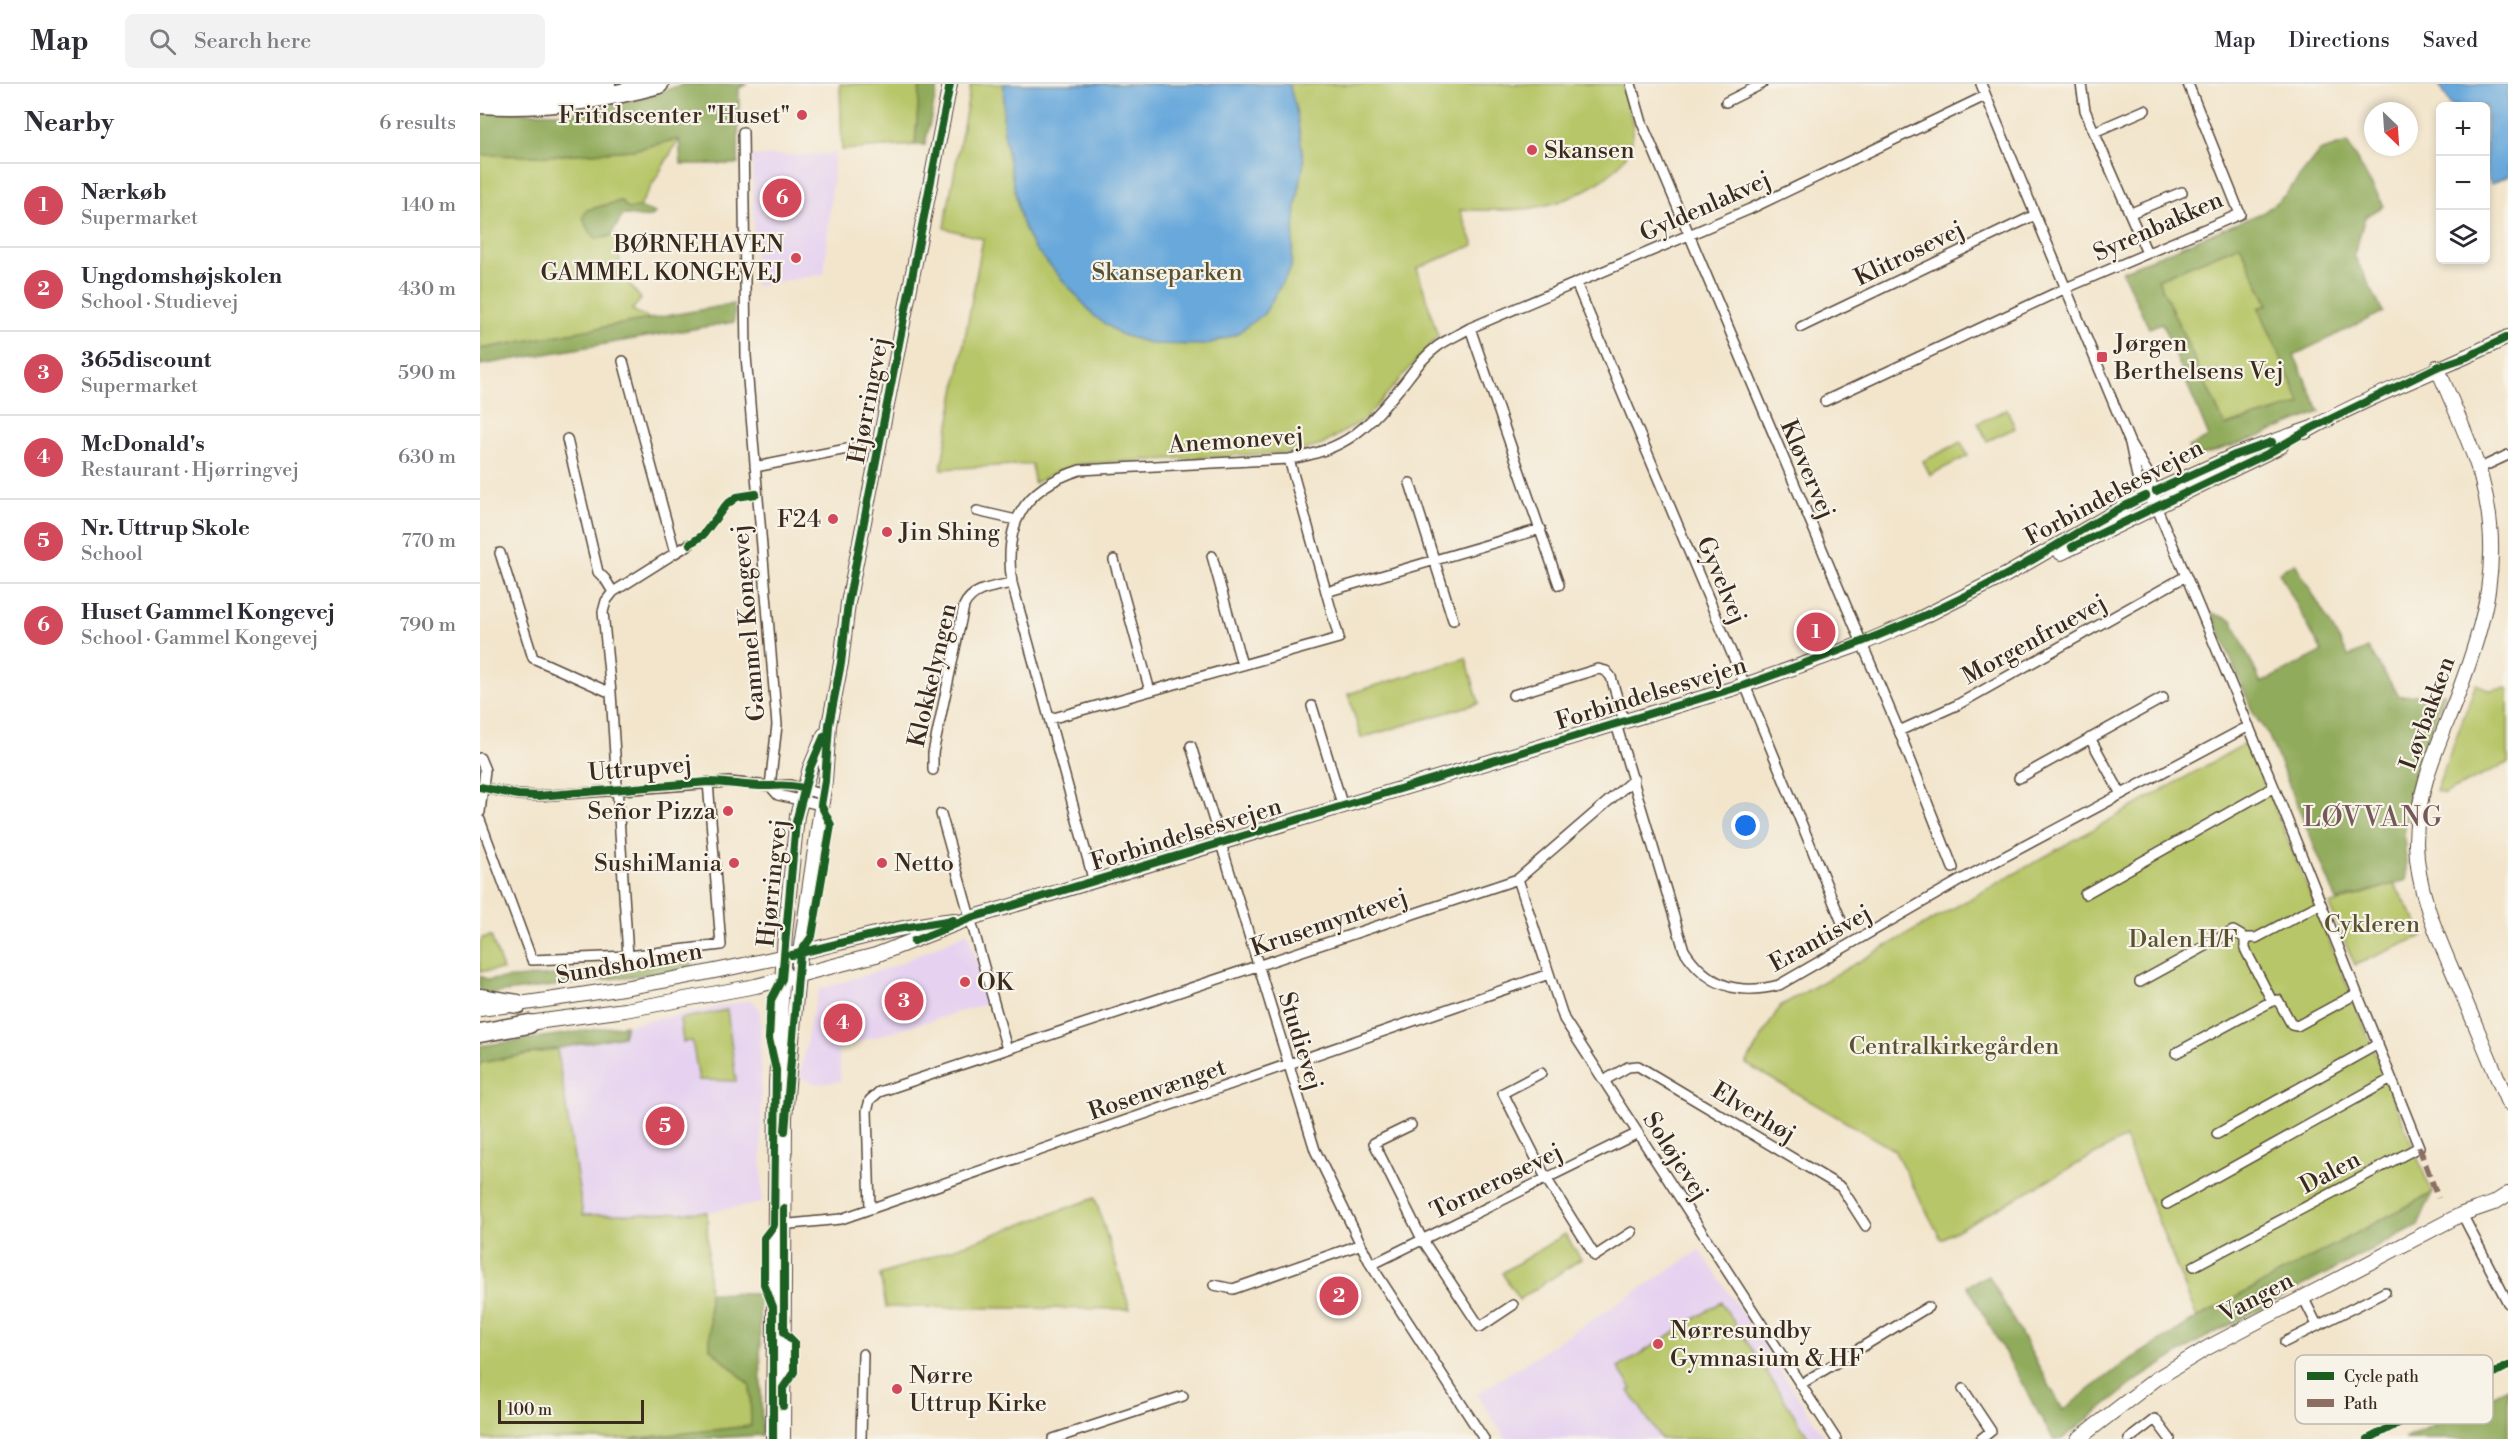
<!DOCTYPE html>
<meta charset="utf-8">
<style>
:root{--surface:#fff;--page:#f2f2f3;--text:#2b2b33;--muted:#7c7c81;--line:#e1e1e2;--accent:#d1495b}
body{margin:0;font-family:"Libre Bodoni",serif;background:var(--page);color:var(--text)}
.controls{position:absolute;right:18px;top:18px;display:grid;overflow:hidden;border-radius:9px;box-shadow:0 3px 9px #0003}
.controls button{width:54px;height:54px;display:grid;place-items:center;padding:0;border:0;border-bottom:2px solid var(--line);background:var(--surface);color:var(--text);font:30px sans-serif}
.compass{position:absolute;left:1884px;top:18px;width:54px;height:54px;border-radius:50%;background:var(--surface);box-shadow:0 3px 9px #0003;rotate:155deg}
.scale{position:absolute;left:18px;bottom:15px;width:146px;box-sizing:border-box;padding-left:6px;border:3px solid #3b2a1e;border-top:0;font-size:16px;line-height:21px;white-space:nowrap;color:#3b2a1e;-webkit-text-stroke:4px #f7f3e8;paint-order:stroke}
.you{position:absolute;left:1266px;top:742px;width:21px;height:21px;margin:-15px;border:4px solid #fff;border-radius:50%;background:#1a73e8;box-shadow:0 0 0 9px #1a73e833}
.badge{display:grid;place-items:center;width:39px;height:39px;border-radius:50%;background:var(--accent);color:#fff;font-size:20px;font-weight:700}
.pin{position:absolute;translate:-50% -50%;border:3px solid #fff;box-shadow:0 2px 6px #0006}
.list{margin:0;padding:0;list-style:none}
h2{display:flex;justify-content:space-between;align-items:center;height:78px;margin:0;padding:0 24px;font-size:26px}
h2 small{font-size:20px;font-weight:400;color:var(--muted)}
.list li{display:grid;grid-template-columns:39px 1fr auto;gap:18px;align-items:center;box-sizing:border-box;height:84px;padding:0 24px;border-top:2px solid var(--line)}
.list b{display:block;font-size:22px;white-space:nowrap}
.list p{margin:0;font-size:20px;white-space:nowrap;color:var(--muted)}
.list em{font-size:20px;font-style:normal;color:var(--muted)}
.icon{flex:none;width:33px;height:33px;fill:none;stroke:currentColor;stroke-width:2;stroke-linecap:round;stroke-linejoin:round}
.map{position:relative;flex:none;width:2028px;height:1355px;overflow:hidden}
header{display:flex;align-items:center;gap:36px;box-sizing:border-box;height:84px;padding:0 30px;background:var(--surface);border-bottom:2px solid var(--line)}
header strong{font-size:28px}
nav{display:flex;gap:33px;margin-inline-start:auto;font-size:21px}
.search{width:420px;height:54px;background:var(--page);display:flex;align-items:center;gap:15px;box-sizing:border-box;padding:0 21px;border-radius:9px;color:var(--muted);font-size:22px}
main{display:flex}
aside{flex:1;background:var(--surface)}
.map>svg:first-child{display:block}
.built{fill:#e6d2f0}
.green{fill:#b7c668;stroke:#797843;stroke-width:1.5}
.forest{fill:#91ab5c;stroke:#666a3d;stroke-width:1.5;fill-rule:evenodd}
.water{fill:#68a8db;stroke:#52697c;stroke-width:1.5}
.lines{fill:none;stroke-linecap:round;stroke-linejoin:round}
.street-casing{stroke:#564638;stroke-width:12}
.secondary-casing{stroke:#564638;stroke-width:16}
.highway-casing{stroke:#564638;stroke-width:21}
.street{stroke:#fff;stroke-width:9}
.secondary{stroke:#fff;stroke-width:14}
.highway{stroke:#fff;stroke-width:18}
.quiet{stroke:#8d6e63;stroke-width:6;stroke-dasharray:12 6;stroke-linecap:butt}
.cycleway-casing{stroke:#f7f3e8;stroke-width:11}
.cycleway{stroke:#1b5e20;stroke-width:8}
.poi-dot{fill:#d1495b;stroke:#f7f3e8;stroke-width:2}
.labels{text-anchor:middle;stroke-width:4.5;stroke-linejoin:round;paint-order:stroke}
.poi-label{font-size:24px;fill:#3b2a1e;stroke:#f7f3e8;text-anchor:start}
.street-label{font-size:24px;fill:#3b2a1e;stroke:#f7f3e8}
.park-label{font-size:24px;fill:#5a5130;stroke:#f7f3e8}
.quarter-label{font-size:27px;letter-spacing:1.5px;fill:#75585a;stroke:#f7f3e8}
.key{fill:#f7f3e8;stroke:#bfb7ab;stroke-width:1.5}
.key-label{font-size:16px;fill:#3b2a1e}
</style>
<header>
<strong>Map</strong>
<div class="search"><svg class="icon" aria-label="search" viewBox="0 0 24 24"><circle cx="10" cy="10" r="6"/><path d="M15 15l6 6"/></svg>Search here</div>
<nav><a>Map</a><a>Directions</a><a>Saved</a></nav>
</header>
<main>
<aside>
<h2>Nearby<small>6 results</small></h2>
<ul class="list">
<li><span class="badge">1</span><div><b>Nærkøb</b><p>Supermarket</p></div><em>140 m</em></li>
<li><span class="badge">2</span><div><b>Ungdomshøjskolen</b><p>School · Studievej</p></div><em>430 m</em></li>
<li><span class="badge">3</span><div><b>365discount</b><p>Supermarket</p></div><em>590 m</em></li>
<li><span class="badge">4</span><div><b>McDonald's</b><p>Restaurant · Hjørringvej</p></div><em>630 m</em></li>
<li><span class="badge">5</span><div><b>Nr. Uttrup Skole</b><p>School</p></div><em>770 m</em></li>
<li><span class="badge">6</span><div><b>Huset Gammel Kongevej</b><p>School · Gammel Kongevej</p></div><em>790 m</em></li>
</ul>
</aside>
<div class="map">
<svg width="2028" height="1355" viewBox="0 0 2028 1355">
<rect width="100%" height="100%" fill="#f7f3e8"/>
<filter id="ink" filterUnits="userSpaceOnUse"><feTurbulence type="fractalNoise" baseFrequency=".0167" numOctaves="2"/><feDisplacementMap in="SourceGraphic" scale="12" xChannelSelector="R" yChannelSelector="G"/><feConvolveMatrix kernelMatrix="1 2 1 2 8 2 1 2 1" color-interpolation-filters="sRGB"/></filter>
<filter id="wash" filterUnits="userSpaceOnUse"><feTurbulence type="fractalNoise" baseFrequency=".008" numOctaves="4" result="noise"/><feDisplacementMap in="SourceGraphic" scale="24" xChannelSelector="R" yChannelSelector="G"/><feGaussianBlur stdDeviation="1.35" result="paint"/><feColorMatrix in="noise" values="0 0 0 0 0 0 0 0 0 0 0 0 0 0 0 0 0 1.4 0 .05"/><feComposite in="paint" operator="in"/></filter>
<g filter="url(#wash)">
<rect width="100%" height="100%" fill="#f2e5cc"/>
<path class="built" d="M 355,70 L 344,190 L 275,202 L 272,72 Z
M 488,848 L 503,897 L 506,920 L 358,964 L 361,997 L 336,1000 L 320,993 L 331,933 L 340,905 L 414,882 Z
M 271,916 L 280,925 L 282,1119 L 227,1128 L 103,1131 L 77,965 L 143,952 L 146,941 Z
M 1220,1166 L 1346,1355 L 1026,1355 L 997,1310 Z"/>
<path class="green" d="M 360,0 L 440,0 L 435,61 L 362,66 Z
M 491,0 L 1142,0 C 1145,15 1154,34 1153,49 C 1150,93 1084,122 1044,125 C 1023,127 1001,126 980,126 L 994,161 L 937,184 L 958,252 L 885,335 L 842,361 L 816,368 L 599,380 L 578,387 L 554,399 L 552,380 L 461,385 L 503,155 L 464,144 Z
M 199,55 L 159,123 L 148,125 L 141,117 L 121,122 L 116,155 L 137,151 L 141,189 L 161,215 L 152,226 L 170,235 L 0,265 L 0,71 L 66,72 L 153,66 Z
M 1760,161 L 1788,220 L 1779,224 L 1821,320 L 1745,342 L 1678,195 Z
M 1527,325 L 1535,344 L 1507,357 L 1498,339 Z
M 1481,358 L 1488,372 L 1450,391 L 1443,377 Z
M 986,574 L 999,619 L 881,654 L 868,610 Z
M 1996,600 L 2010,606 L 2028,604 L 2028,679 L 1964,710 L 1956,707 Z
M 1768,658 L 1952,1109 L 1717,1234 L 1645,1054 L 1461,1155 L 1414,1066 L 1266,980 L 1300,922 Z
M 1914,800 L 1945,851 L 1875,881 L 1849,821 Z
M 11,852 L 23,886 L 0,887 L 0,859 L 2,854 Z
M 247,926 L 256,997 L 219,996 L 212,957 L 203,958 L 200,935 Z
M 77,965 L 103,1131 L 227,1128 L 230,1264 L 270,1301 L 271,1342 L 151,1355 L 0,1355 L 0,979 Z
M 615,1114 L 650,1225 L 406,1223 L 400,1191 Z
M 1085,1150 L 1101,1175 L 1039,1216 L 1022,1189 Z
M 1241,1218 L 1330,1355 L 1181,1355 L 1149,1307 L 1152,1305 L 1138,1284 Z"/>
<path class="forest" d="M 204,0 L 267,0 L 259,4 L 258,80 L 201,80 L 199,55 L 153,66 L 66,72 L 0,71 L 0,28 L 90,29 L 157,16 Z
M 440,0 L 458,0 L 445,61 L 435,61 Z
M 1867,59 L 1904,122 L 1885,133 L 1874,171 L 1903,228 L 1814,271 L 1840,328 L 1773,355 L 1713,374 L 1708,363 L 1729,353 L 1682,239 L 1669,244 L 1642,187 L 1784,128 L 1806,110 L 1839,68 ZM 1760,161 L 1788,220 L 1779,224 L 1821,320 L 1745,342 L 1678,195 Z
M 141,117 L 148,125 L 159,123 L 175,129 L 171,133 C 161,135 154,131 143,131 L 130,152 L 116,155 L 106,142 L 103,133 L 107,126 Z
M 254,220 L 254,238 L 0,281 L 0,265 Z
M 1815,479 L 1869,573 L 1888,564 L 1919,612 L 1965,609 L 1935,685 L 1924,750 L 1927,796 L 1857,817 L 1788,650 L 1774,631 L 1732,529 L 1752,536 L 1781,599 L 1842,568 L 1799,488 Z
M 214,875 L 210,885 L 8,910 L 0,908 L 0,892 L 8,896 L 139,886 Z
M 146,941 L 143,952 L 0,979 L 0,962 Z
M 1952,1109 L 1938,1141 L 1717,1258 L 1660,1294 L 1582,1355 L 1573,1355 L 1487,1201 L 1509,1192 L 1583,1326 L 1643,1280 L 1717,1234 Z
M 229,1209 L 279,1210 L 282,1351 L 218,1355 L 151,1355 L 271,1342 L 270,1301 L 230,1264 Z
M 2028,1304 L 2028,1355 L 1925,1355 Z"/>
<path class="water" d="M 524,0 L 809,0 L 816,25 L 824,78 L 816,123 L 811,184 L 784,230 L 755,251 L 725,261 L 673,260 L 642,251 L 615,233 L 552,161 L 541,137 L 527,68 L 523,42 Z
M 1959,0 L 2028,0 L 2028,92 L 2011,100 L 2006,90 L 2006,22 L 1971,22 Z"/>
</g>
<g filter="url(#ink)">
<g class="lines">
<defs>
<path id="street" d="M 1151,0 L 1162,39 L 1419,647 L 1473,784
M 1501,0 L 1650,359 L 1668,389 L 1676,411
M 1601,0 L 1605,26 L 1614,48
M 1246,18 L 1282,0
M 1665,26 L 1614,48 L 1667,169
M 263,48 L 266,272 L 297,641 L 290,702
M 1651,129 L 1702,108
M 1096,199 L 1265,601 L 1363,841
M 1321,243 L 1555,131
M 990,244 L 1079,501
M 143,277 L 195,469 L 133,508 L 126,517 L 123,528 L 131,609 L 148,872 L 241,861 L 228,698
M 1345,317 L 1586,204 L 1760,130 L 1708,0
M 87,355 L 118,488 L 125,495 L 133,508
M 1650,359 L 1657,393 L 1666,412 L 1676,422 L 1706,492 L 1794,703 L 1939,1063 L 1714,1182
M 275,383 L 377,363
M 1998,385 L 2028,371
M 930,399 L 973,536
M 497,427 L 536,436
M 20,469 L 53,574 L 131,609
M 195,469 L 210,460
M 732,472 L 762,581
M 634,476 L 670,607
M 846,508 L 1061,445
M 1033,611 L 1118,585 L 1126,587 L 1131,593 L 1144,637
M 832,622 L 863,723
M 570,635 L 859,554 L 809,375
M 1136,640 L 1204,866 C 1227,902 1258,912 1299,901 L 1479,797 L 1769,642
M 1419,647 L 1477,621 L 1706,492
M 1610,654 L 1641,710
M 711,662 L 835,1066 L 891,1181 L 1004,1355
M 0,674 L 5,686 L 0,728
M 453,686 L 453,669 L 484,522 C 492,504 514,503 532,499
M 1539,694 L 1683,614
M 290,702 L 298,711 L 341,721
M 0,703 L 38,711 L 58,712 L 249,698 L 290,702 L 310,701 L 343,711
M 461,730 L 527,965
M 0,736 L 52,876 L 148,872
M 1038,795 L 1084,935 L 1356,1355
M 614,798 L 532,499 C 523,440 543,404 600,386 L 809,375 C 868,366 888,343 924,299 C 934,286 944,272 958,262 C 968,255 980,250 990,244 L 1270,125 L 1505,12
M 1605,810 L 1794,703
M 1765,854 L 1776,854 L 1840,820
M 1660,898 L 1753,847 L 1765,854 L 1765,865 L 1792,917
M 1696,969 L 1792,917 L 1798,916 L 1812,941 L 1817,942 L 1876,910
M 1061,989 L 1023,1009 L 1066,1094 L 1115,1172 L 1152,1148
M 1125,996 L 1148,983 L 1158,982 L 1361,1103 L 1386,1142
M 931,1041 L 894,1059 L 942,1155 L 1000,1243 L 1033,1221
M 1737,1050 L 1898,960
M 1687,1120 L 1911,995
M 390,1125 L 387,1027 L 390,1016 L 399,1008 L 1038,795 L 1154,695
M 1982,1130 L 2028,1219
M 300,1141 L 361,1135 L 1069,890
M 891,1181 L 1158,1049
M 734,1201 L 753,1205 L 879,1161
M 1823,1213 L 1837,1241
M 1805,1258 L 1905,1208
M 1321,1300 L 1448,1223
M 1483,1305 L 1511,1347 L 1501,1355
M 381,1355 L 383,1270
M 573,1355 L 703,1312
M 1649,1355 L 1675,1335 L 1690,1355"/>
<path id="secondary" d="M 1957,283 C 1972,319 1990,356 2001,393 C 2024,474 2005,540 1976,615 C 1958,661 1936,708 1936,759 C 1937,810 1959,855 1979,902 C 1995,941 2012,980 2028,1019
M 1825,348 C 1890,311 1961,286 2028,253
M 1581,469 L 1801,362
M 0,925 C 96,913 192,897 287,876 C 349,863 411,843 474,836
M 41,940 L 145,926 L 276,902 L 396,871 L 491,834 L 1265,601 L 1381,560 L 1437,536 L 1526,491 L 1654,417 L 1755,371 L 1832,344
M 293,1355 L 296,999 L 305,850 L 317,732 L 330,684 L 344,651
M 303,1355 L 305,1033 L 320,869 L 345,697 L 349,641 L 361,579 L 368,519 L 470,0
M 1598,1355 L 1676,1295 L 1727,1264 L 1982,1130 L 2014,1119 L 2028,1110"/>
<path id="highway" d="M 0,2 C 43,5 83,7 126,0
M 0,20 C 61,24 120,16 179,0
M 0,914 L 38,920
M 0,949 L 49,940"/>
</defs>
<use href="#street" class="street-casing"/>
<use href="#secondary" class="secondary-casing"/>
<use href="#highway" class="highway-casing"/>
<use href="#street" class="street"/>
<use href="#secondary" class="secondary"/>
<use href="#highway" class="highway"/>
<path class="quiet" d="M 1939,1063 L 1958,1114"/>
<defs>
<path id="cycleway" d="M 1676,407 L 1755,371 L 1792,358
M 210,460 L 223,451 L 246,421 L 257,413 L 276,410
M 1592,463 L 1787,370 L 1832,344 L 1957,283 L 1987,273 L 2028,253
M 0,703 L 38,711 L 58,712 L 228,698 C 248,698 270,703 290,702 C 302,701 311,701 323,704
M 341,721 L 345,697 L 349,641 L 361,579 L 368,519 L 470,0
M 434,857 L 491,834 L 1265,601 C 1355,569 1443,537 1526,491 C 1573,465 1617,434 1666,412
M 320,869 L 332,852 L 351,741 L 341,721
M 312,871 L 417,845 L 473,836
M 305,1047 L 320,869
M 303,1322 L 303,1304 L 314,1288 L 314,1258 L 304,1248 L 304,1125
M 293,1355 L 293,1223 L 284,1200 L 284,1154 L 294,1141 L 296,986 L 289,955 L 291,916 L 302,895 L 316,738 L 330,684 L 344,652
M 1888,1355 L 2028,1282"/>
</defs>
<use href="#cycleway" class="cycleway-casing"/>
<use href="#cycleway" class="cycleway"/>
</g>
</g>
<g class="poi-dot">
<circle cx="322" cy="31" r="6"/>
<circle cx="1052" cy="66" r="6"/>
<circle cx="316" cy="174" r="6"/>
<rect x="1616" y="267" width="12" height="12" rx="3"/>
<circle cx="353" cy="435" r="6"/>
<circle cx="407" cy="448" r="6"/>
<circle cx="248" cy="727" r="6"/>
<circle cx="254" cy="779" r="6"/>
<circle cx="402" cy="779" r="6"/>
<circle cx="485" cy="898" r="6"/>
<circle cx="1178" cy="1260" r="6"/>
<circle cx="417" cy="1305" r="6"/>
</g>
<g class="labels">
<g class="poi-label">
<text x="310" y="39" text-anchor="end">Fritidscenter "Huset"</text>
<text x="1064" y="74">Skansen</text>
<text x="304" y="168" text-anchor="end">BØRNEHAVEN<tspan x="304" dy="28">GAMMEL KONGEVEJ</tspan></text>
<text x="1634" y="267">Jørgen<tspan x="1634" dy="28">Berthelsens Vej</tspan></text>
<text x="341" y="443" text-anchor="end">F24</text>
<text x="419" y="456">Jin Shing</text>
<text x="236" y="735" text-anchor="end">Señor Pizza</text>
<text x="242" y="787" text-anchor="end">SushiMania</text>
<text x="414" y="787">Netto</text>
<text x="497" y="906">OK</text>
<text x="1190" y="1254">Nørresundby<tspan x="1190" dy="28">Gymnasium &amp; HF</tspan></text>
<text x="429" y="1299">Nørre<tspan x="429" dy="28">Uttrup Kirke</tspan></text>
</g>
<g class="street-label">
<text transform="translate(1225 122) rotate(-24)" y="8">Gyldenlakvej</text>
<text transform="translate(1678 142) rotate(-24)" y="8">Syrenbakken</text>
<text transform="translate(1429 169) rotate(-26)" y="8">Klitrosevej</text>
<text transform="translate(388 316) rotate(-79)" y="8">Hjørringvej</text>
<text transform="translate(756 356) rotate(-4)" y="8">Anemonevej</text>
<text transform="translate(1328 385) rotate(67)" y="8">Kløvervej</text>
<text transform="translate(1634 408) rotate(-28)" y="8">Forbindelsesvejen</text>
<text transform="translate(1242 496) rotate(67)" y="8">Gyvelvej</text>
<text transform="translate(268 539) rotate(-95)" y="8">Gammel Kongevej</text>
<text transform="translate(1554 555) rotate(-29)" y="8">Morgenfruevej</text>
<text transform="translate(452 591) rotate(-77)" y="8">Klokkelyngen</text>
<text transform="translate(1171 609) rotate(-17)" y="8">Forbindelsesvejen</text>
<text transform="translate(1947 629) rotate(-70)" y="8">Løvbakken</text>
<text transform="translate(160 684) rotate(-5)" y="8">Uttrupvej</text>
<text transform="translate(706 750) rotate(-17)" y="8">Forbindelsesvejen</text>
<text transform="translate(292 799) rotate(-84)" y="8">Hjørringvej</text>
<text transform="translate(849 838) rotate(-19)" y="8">Krusemyntevej</text>
<text transform="translate(1340 854) rotate(-29)" y="8">Erantisvej</text>
<text transform="translate(149 879) rotate(-10)" y="8">Sundsholmen</text>
<text transform="translate(821 957) rotate(73)" y="8">Studievej</text>
<text transform="translate(677 1005) rotate(-19)" y="8">Rosenvænget</text>
<text transform="translate(1274 1028) rotate(31)" y="8">Elverhøj</text>
<text transform="translate(1196 1072) rotate(57)" y="8">Soløjevej</text>
<text transform="translate(1850 1088) rotate(-28)" y="8">Dalen</text>
<text transform="translate(1016 1097) rotate(-26)" y="8">Tornerosevej</text>
<text transform="translate(1776 1213) rotate(-28)" y="8">Vangen</text>
</g>
<g class="park-label">
<text x="687" y="196">Skanseparken</text>
<text x="1892" y="848">Cykleren</text>
<text x="1703" y="863">Dalen H/F</text>
<text x="1474" y="970">Centralkirkegården</text>
</g>
<g class="quarter-label">
<text x="1893" y="742">LØVVANG</text>
</g>
</g>
<rect x="1815" y="1271" width="198" height="69" rx="9" class="key"/>
<rect x="1827" y="1288" width="27" height="8" fill="#1b5e20"/>
<rect x="1827" y="1315" width="27" height="8" fill="#8d6e63"/>
<g class="key-label">
<text x="1864" y="1298">Cycle path</text>
<text x="1864" y="1325">Path</text>
</g>
</svg>
<div class="controls">
<button>+</button>
<button>−</button>
<button><svg class="icon" aria-label="layers" viewBox="0 0 24 24"><path d="M12 4l9 5-9 5-9-5zM3 14l9 5 9-5"/></svg></button>
</div>
<svg class="compass" viewBox="-18 -18 36 36"><path d="M0-13l5 13h-10z" fill="#e53935"/><path d="M0 13l5-13h-10z" fill="#7c7c81"/></svg>
<div class="scale">100 m</div>
<div class="you"></div>
<div class="pin badge" style="left:1336px;top:548px">1</div>
<div class="pin badge" style="left:859px;top:1212px">2</div>
<div class="pin badge" style="left:424px;top:917px">3</div>
<div class="pin badge" style="left:363px;top:939px">4</div>
<div class="pin badge" style="left:185px;top:1042px">5</div>
<div class="pin badge" style="left:302px;top:114px">6</div>
</div>
</main>
